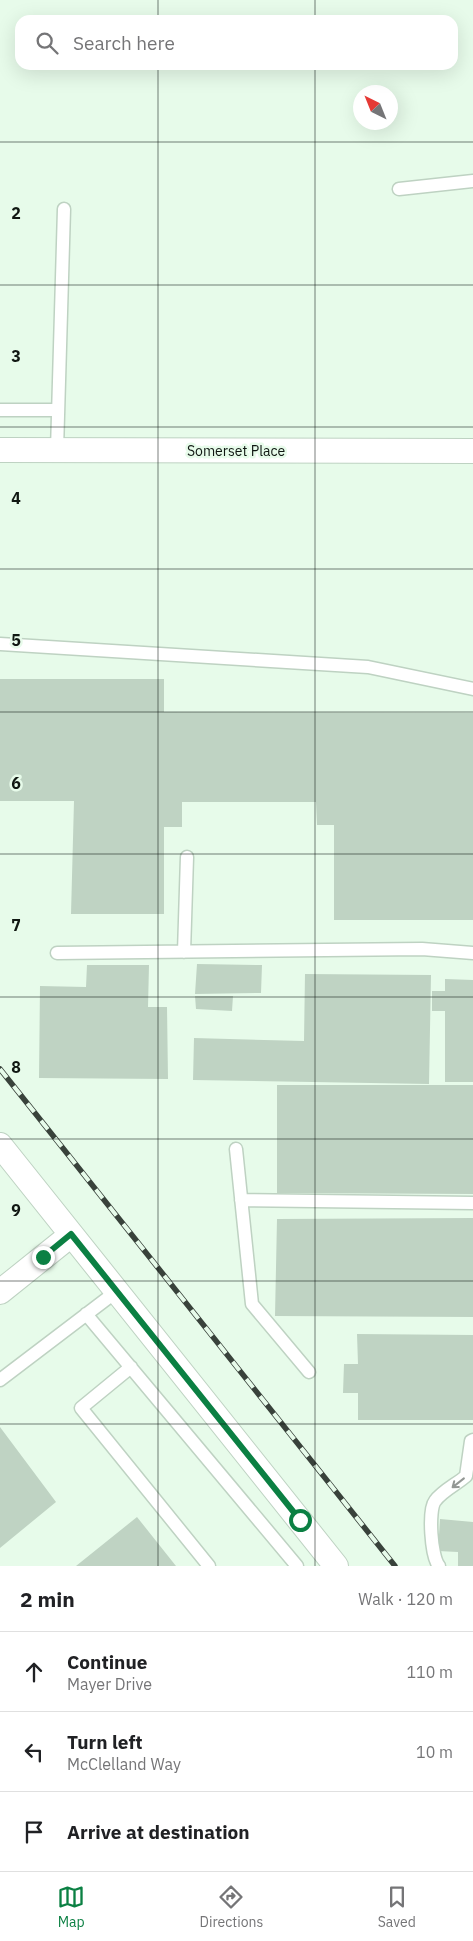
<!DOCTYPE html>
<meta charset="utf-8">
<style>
:root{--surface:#fff;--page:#f2f2f2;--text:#202124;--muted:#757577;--line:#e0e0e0;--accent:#0b8043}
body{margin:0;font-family:"IBM Plex Sans",sans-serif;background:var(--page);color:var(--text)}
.compass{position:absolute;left:353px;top:85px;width:45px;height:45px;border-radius:50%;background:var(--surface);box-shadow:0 5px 20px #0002;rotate:317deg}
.stop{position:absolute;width:15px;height:15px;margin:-11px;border:4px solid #0b8043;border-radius:50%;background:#fff}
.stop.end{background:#0b8043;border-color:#fff;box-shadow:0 1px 5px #0008}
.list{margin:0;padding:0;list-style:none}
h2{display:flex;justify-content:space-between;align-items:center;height:65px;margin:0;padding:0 20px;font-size:21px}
h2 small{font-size:16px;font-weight:400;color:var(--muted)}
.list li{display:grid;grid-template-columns:32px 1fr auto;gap:15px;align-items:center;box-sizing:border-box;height:80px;padding:0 20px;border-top:1px solid var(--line)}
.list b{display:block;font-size:19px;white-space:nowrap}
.list p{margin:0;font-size:16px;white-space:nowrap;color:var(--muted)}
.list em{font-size:16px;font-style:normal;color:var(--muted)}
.icon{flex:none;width:28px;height:28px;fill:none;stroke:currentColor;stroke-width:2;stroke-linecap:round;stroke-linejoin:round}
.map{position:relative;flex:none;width:473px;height:1566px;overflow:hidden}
.search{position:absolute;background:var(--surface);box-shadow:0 5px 20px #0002;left:15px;right:15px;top:15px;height:55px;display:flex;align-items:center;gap:12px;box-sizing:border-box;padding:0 18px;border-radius:15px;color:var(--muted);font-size:19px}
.sheet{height:305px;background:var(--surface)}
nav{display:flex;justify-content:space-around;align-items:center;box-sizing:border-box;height:70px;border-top:1px solid var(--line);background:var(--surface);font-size:14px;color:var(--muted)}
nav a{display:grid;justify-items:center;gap:2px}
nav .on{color:var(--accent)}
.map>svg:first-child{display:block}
.building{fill:#bfd3c3}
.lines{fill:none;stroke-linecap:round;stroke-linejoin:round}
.lane-casing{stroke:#bed2c2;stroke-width:15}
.street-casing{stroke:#bed2c2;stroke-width:26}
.lane{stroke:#fff;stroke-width:12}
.street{stroke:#fff;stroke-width:24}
.rail-casing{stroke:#39423b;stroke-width:5.5}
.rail{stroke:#e7fbea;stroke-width:4;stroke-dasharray:11;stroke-linecap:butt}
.oneway{stroke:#939794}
.route{stroke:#0b8043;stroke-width:6}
.grid{fill:none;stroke:#101712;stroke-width:1;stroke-opacity:0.55}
.labels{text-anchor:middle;stroke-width:5;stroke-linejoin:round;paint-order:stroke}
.street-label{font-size:14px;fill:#101712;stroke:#e7fbea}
.grid-label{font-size:16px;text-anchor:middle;font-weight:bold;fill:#101712;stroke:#e7fbea;stroke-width:5;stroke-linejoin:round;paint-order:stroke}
</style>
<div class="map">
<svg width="473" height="1566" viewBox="0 0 473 1566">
<rect width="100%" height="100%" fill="#e7fbea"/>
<path class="building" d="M 0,679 L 164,679 L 164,712 L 473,713 L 473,920 L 334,920 L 334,825 L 317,825 L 316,802 L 182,802 L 182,827 L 164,827 L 164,914 L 71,914 L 74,801 L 0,801 Z
M 197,964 L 262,965 L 261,993 L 195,994 Z
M 87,965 L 149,965 L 148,1007 L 167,1007 L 168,1079 L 39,1078 L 40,986 L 86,987 Z
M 305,974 L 431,975 L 429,1084 L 193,1080 L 194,1038 L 304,1041 Z
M 445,979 L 473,980 L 473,1082 L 445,1082 L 445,1011 L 432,1011 L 432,991 L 445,991 Z
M 195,996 L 233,996 L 232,1011 L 196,1009 Z
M 277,1085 L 473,1085 L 473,1194 L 277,1193 Z
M 473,1218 L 473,1317 L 275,1316 L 277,1219 Z
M 357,1334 L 473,1335 L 473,1420 L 358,1420 L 358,1393 L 343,1393 L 344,1364 L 358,1364 Z
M 0,1427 L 56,1502 L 0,1548 Z
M 137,1517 L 176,1566 L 76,1566 Z
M 440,1519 L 473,1522 L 473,1566 L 458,1566 L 458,1552 L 438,1551 Z"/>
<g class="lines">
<defs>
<path id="lane" d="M 399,189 L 473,181
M 0,410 L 58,410
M 57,450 L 64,209
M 0,644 L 368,667 L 473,689
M 184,952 L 187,857
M 57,953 L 422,949 L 473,953
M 236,1149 L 252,1304 L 309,1372
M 241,1200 L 473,1203
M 86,1314 L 297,1566
M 131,1367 L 81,1408 L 209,1566
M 0,1380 L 117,1291
M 439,1566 C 431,1557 428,1510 435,1501 C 442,1491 457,1484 466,1476 L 471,1441 L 473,1440"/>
<path id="street" d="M 0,450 L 473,451
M 0,1145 L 336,1566
M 0,1292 L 71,1235"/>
</defs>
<use href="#lane" class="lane-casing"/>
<use href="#street" class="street-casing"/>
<use href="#lane" class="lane"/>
<use href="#street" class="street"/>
<defs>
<path id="rail" d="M 0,1069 L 395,1566"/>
</defs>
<use href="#rail" class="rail-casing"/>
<use href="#rail" class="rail"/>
</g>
<defs><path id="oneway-shaft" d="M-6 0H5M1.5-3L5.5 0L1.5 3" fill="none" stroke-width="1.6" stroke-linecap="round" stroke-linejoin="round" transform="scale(1.25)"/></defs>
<use class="oneway" href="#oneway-shaft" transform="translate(458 1483) rotate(142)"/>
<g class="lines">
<path class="route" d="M 43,1257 L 71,1234 L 300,1520"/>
</g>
<path class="grid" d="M 158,0 L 158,20M 315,0 L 315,20M 158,65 L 158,1566M 315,65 L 315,1566M 0,142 L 473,142M 0,285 L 473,285M 0,427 L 473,427M 0,569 L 473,569M 0,712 L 473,712M 0,854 L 473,854M 0,997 L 473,997M 0,1139 L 473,1139M 0,1281 L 473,1281M 0,1424 L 473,1424"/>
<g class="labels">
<g class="street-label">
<text x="236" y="456">Somerset Place</text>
</g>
</g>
<g class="grid-label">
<text x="16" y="219">2</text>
<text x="16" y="362">3</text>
<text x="16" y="504">4</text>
<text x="16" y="646">5</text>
<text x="16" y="789">6</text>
<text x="16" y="931">7</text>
<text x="16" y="1073">8</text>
<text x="16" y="1216">9</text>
</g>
</svg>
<svg class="compass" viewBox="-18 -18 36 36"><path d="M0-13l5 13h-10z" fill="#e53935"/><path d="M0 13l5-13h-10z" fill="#757577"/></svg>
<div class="stop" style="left:300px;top:1520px"></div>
<div class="stop end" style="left:43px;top:1257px"></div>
<div class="search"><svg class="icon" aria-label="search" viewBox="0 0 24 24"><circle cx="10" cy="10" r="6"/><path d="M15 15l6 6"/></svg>Search here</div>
</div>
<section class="sheet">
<h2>2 min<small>Walk · 120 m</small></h2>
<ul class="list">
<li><svg class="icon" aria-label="ahead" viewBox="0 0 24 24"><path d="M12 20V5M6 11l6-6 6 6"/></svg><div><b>Continue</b><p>Mayer Drive</p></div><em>110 m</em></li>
<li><svg class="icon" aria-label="left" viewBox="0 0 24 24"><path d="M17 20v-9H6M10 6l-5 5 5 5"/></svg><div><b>Turn left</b><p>McClelland Way</p></div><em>10 m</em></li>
<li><svg class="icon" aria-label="arrive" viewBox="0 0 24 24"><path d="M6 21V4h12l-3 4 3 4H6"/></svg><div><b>Arrive at destination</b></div></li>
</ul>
</section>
<nav>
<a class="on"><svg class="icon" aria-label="map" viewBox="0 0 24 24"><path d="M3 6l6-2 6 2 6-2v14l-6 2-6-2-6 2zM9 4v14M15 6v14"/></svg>Map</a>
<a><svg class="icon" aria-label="directions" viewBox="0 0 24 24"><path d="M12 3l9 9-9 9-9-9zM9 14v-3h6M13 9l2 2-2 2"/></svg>Directions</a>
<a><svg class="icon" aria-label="saved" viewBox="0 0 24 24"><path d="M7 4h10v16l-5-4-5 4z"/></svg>Saved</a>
</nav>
